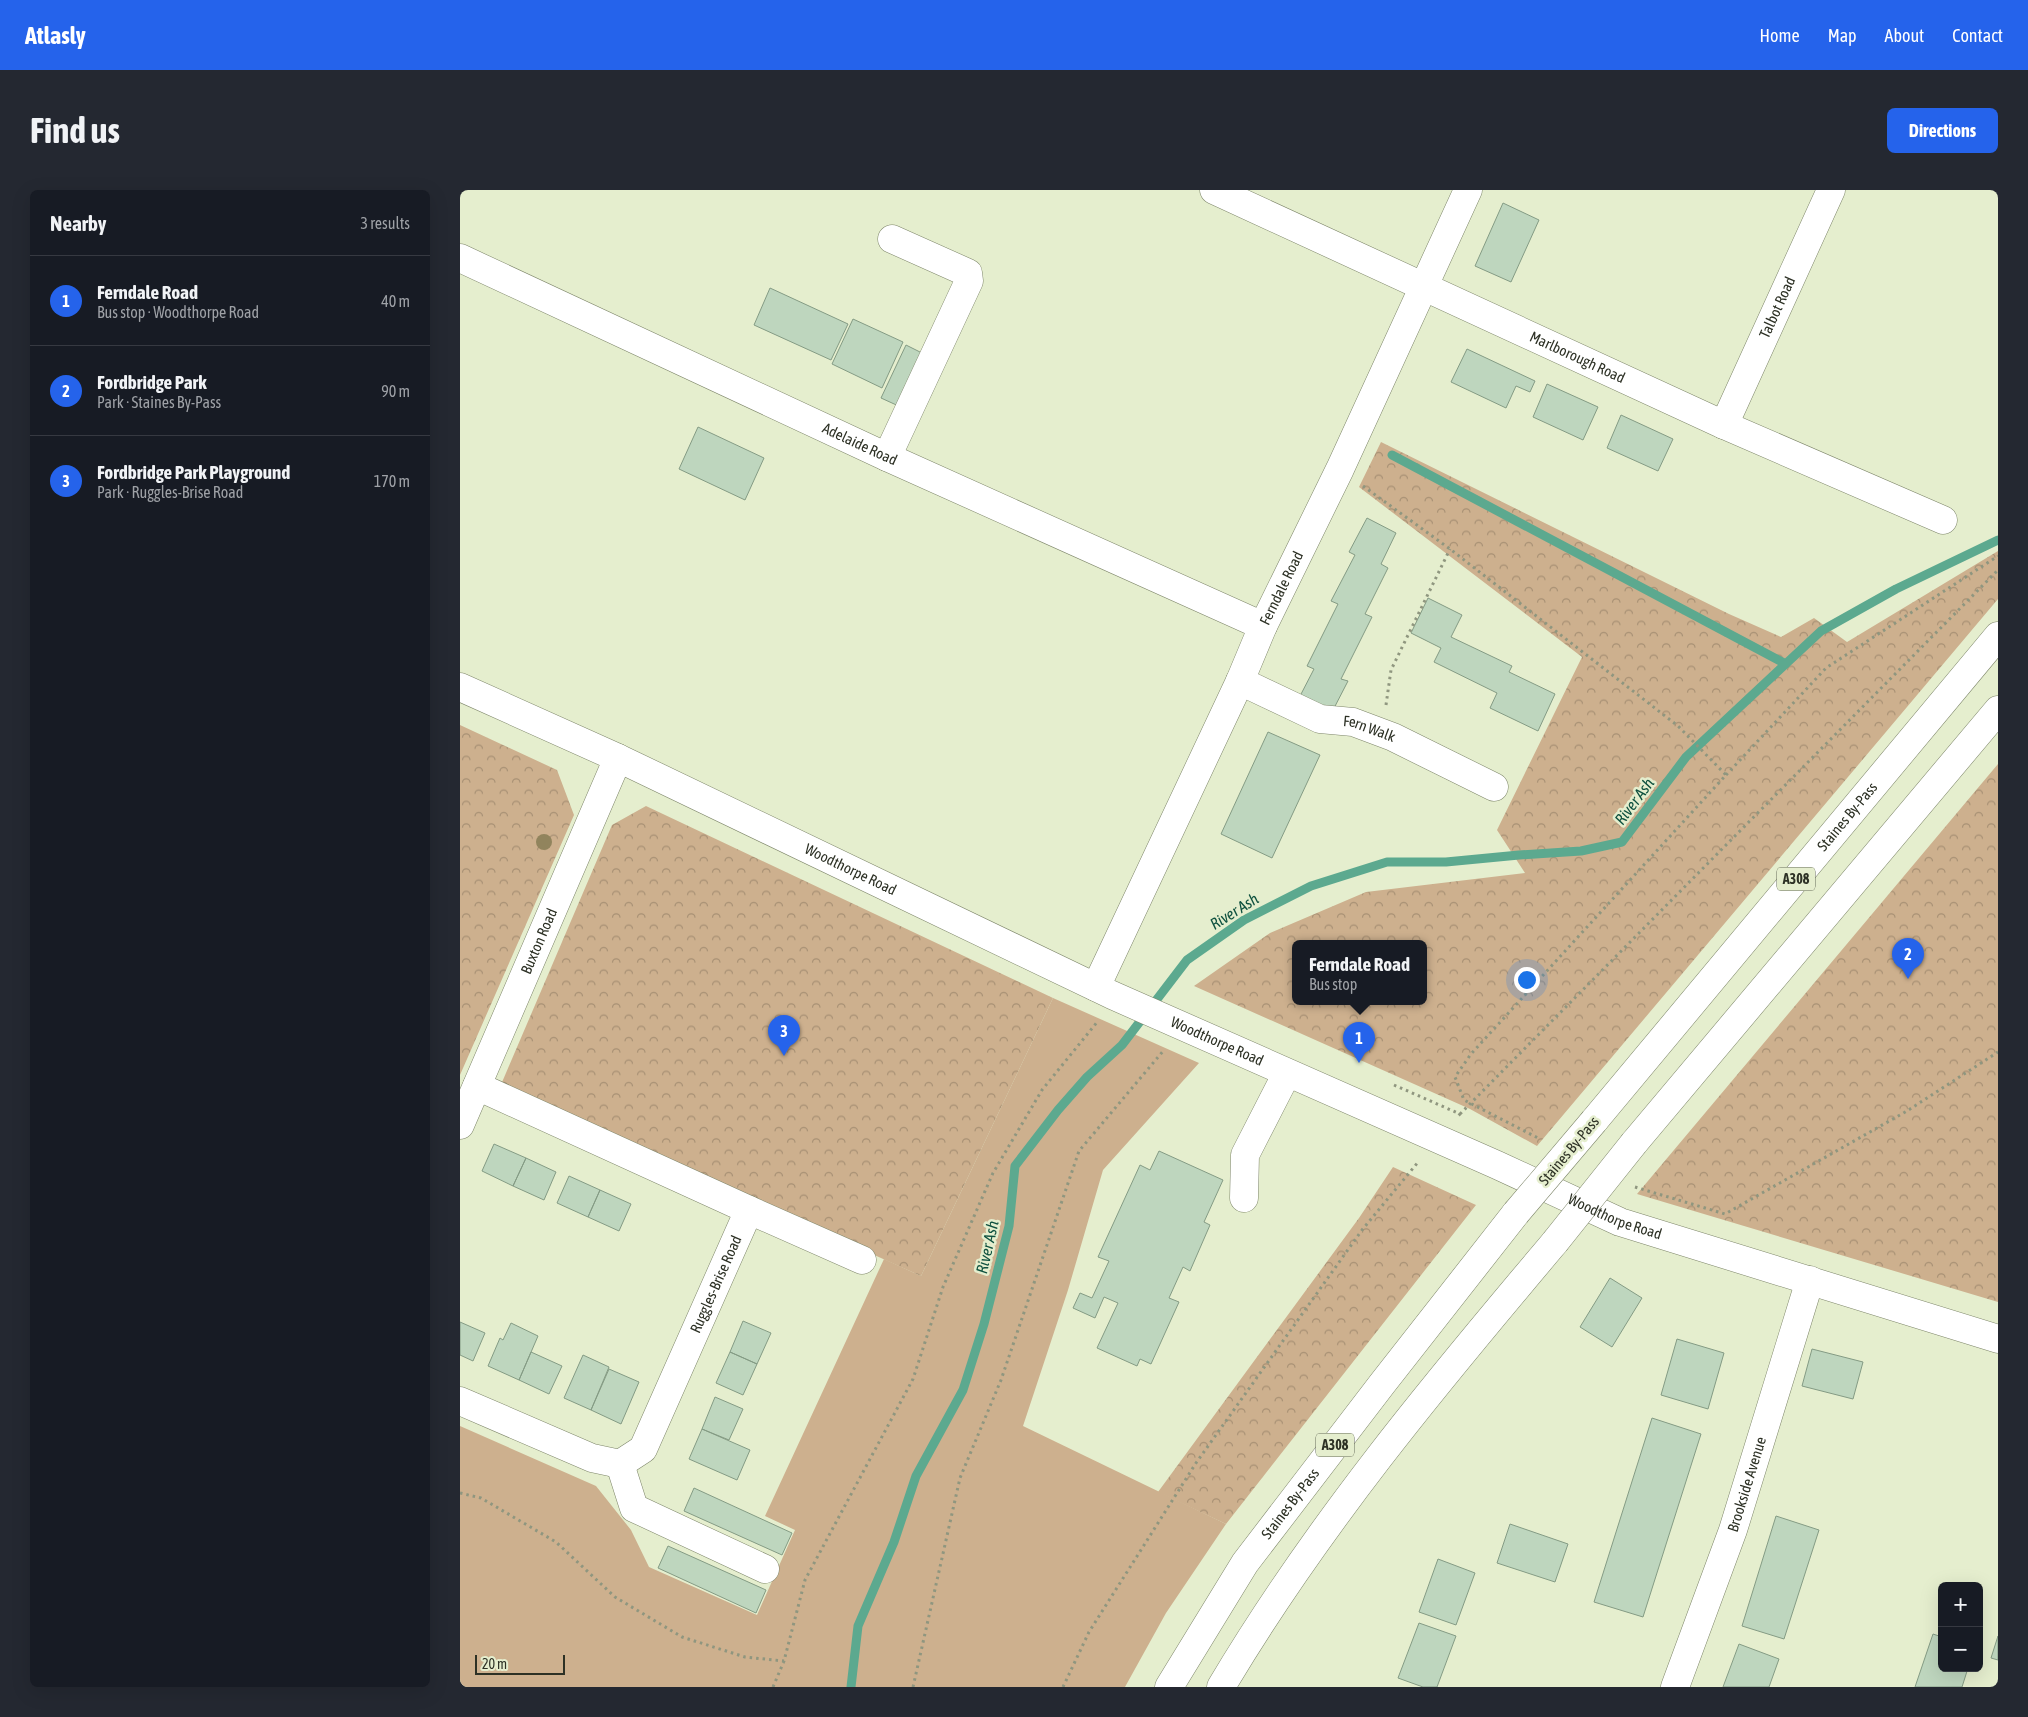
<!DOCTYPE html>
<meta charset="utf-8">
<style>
:root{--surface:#171b24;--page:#242831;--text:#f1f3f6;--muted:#9ea1a6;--line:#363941;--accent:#2563eb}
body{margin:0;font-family:"Asap Condensed",sans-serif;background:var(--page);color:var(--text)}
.controls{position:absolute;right:15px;bottom:15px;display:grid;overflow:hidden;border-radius:8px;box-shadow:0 5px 20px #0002}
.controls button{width:45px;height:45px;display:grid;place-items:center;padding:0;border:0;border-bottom:1px solid var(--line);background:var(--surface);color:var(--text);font:25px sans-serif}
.scale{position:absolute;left:15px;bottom:12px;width:90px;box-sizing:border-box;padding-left:5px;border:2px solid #2d3125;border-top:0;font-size:14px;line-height:18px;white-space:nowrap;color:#2d3125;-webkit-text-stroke:4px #e5eece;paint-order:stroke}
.you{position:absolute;left:1066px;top:789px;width:18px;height:18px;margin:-12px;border:4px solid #fff;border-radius:50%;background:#1a73e8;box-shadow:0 0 0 8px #1a73e833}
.badge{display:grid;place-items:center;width:32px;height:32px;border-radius:50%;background:var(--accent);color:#fff;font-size:16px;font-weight:700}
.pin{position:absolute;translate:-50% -41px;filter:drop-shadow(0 1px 2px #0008)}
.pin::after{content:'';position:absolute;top:26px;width:18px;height:15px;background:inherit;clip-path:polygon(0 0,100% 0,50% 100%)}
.popup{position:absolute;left:832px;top:750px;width:135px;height:65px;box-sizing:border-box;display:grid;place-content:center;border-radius:8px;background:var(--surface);filter:drop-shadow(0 1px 4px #0005);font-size:16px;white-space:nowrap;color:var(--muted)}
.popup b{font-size:19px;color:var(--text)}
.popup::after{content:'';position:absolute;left:50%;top:100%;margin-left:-10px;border:10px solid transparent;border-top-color:var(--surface)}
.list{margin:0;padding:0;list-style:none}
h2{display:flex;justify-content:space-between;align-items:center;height:65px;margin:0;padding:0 20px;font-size:21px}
h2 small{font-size:16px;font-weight:400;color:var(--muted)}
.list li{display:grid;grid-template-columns:32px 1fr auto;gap:15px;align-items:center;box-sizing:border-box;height:90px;padding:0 20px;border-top:1px solid var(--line)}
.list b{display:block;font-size:19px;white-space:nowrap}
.list p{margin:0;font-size:16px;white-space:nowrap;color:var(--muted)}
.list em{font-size:16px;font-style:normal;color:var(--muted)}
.map{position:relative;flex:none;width:1538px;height:1497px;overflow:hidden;border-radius:8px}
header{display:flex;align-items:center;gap:30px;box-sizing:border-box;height:70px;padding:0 25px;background:var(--accent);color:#fff}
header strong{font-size:24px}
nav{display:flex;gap:28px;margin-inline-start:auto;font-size:18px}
.intro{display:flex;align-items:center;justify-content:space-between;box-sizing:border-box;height:120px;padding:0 30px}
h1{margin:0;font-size:35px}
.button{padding:12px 22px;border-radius:8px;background:var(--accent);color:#fff;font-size:18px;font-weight:700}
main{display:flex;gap:30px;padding:0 30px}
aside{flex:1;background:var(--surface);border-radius:8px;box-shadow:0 5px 20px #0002}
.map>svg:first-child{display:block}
.grass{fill:#cdb08e}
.forest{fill:url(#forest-crowns);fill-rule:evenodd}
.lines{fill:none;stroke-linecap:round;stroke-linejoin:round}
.stream{stroke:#5ca98f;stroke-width:9}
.building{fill:#bed6be;stroke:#849b84}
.minor-casing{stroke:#7e866a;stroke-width:29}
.highway-casing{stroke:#7e866a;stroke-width:29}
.path{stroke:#8f967f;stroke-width:3;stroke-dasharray:2.5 4;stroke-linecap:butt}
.minor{stroke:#fff;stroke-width:28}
.highway{stroke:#fff;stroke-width:28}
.highway-bridge-casing{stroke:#7e866a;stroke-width:29;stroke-linecap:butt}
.highway-bridge{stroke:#fff;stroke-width:28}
.tree{fill:#91845d}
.labels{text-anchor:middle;stroke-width:5;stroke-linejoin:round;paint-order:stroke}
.shield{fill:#e5eece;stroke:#646a58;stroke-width:1}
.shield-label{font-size:14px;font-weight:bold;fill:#2d3125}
.street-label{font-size:15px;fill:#2d3125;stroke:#e5eece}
.water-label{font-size:16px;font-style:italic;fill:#0f513f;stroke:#e5eece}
</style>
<header>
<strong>Atlasly</strong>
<nav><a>Home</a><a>Map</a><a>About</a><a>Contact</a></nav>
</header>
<div class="intro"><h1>Find us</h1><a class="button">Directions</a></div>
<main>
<aside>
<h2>Nearby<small>3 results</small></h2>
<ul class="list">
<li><span class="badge">1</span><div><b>Ferndale Road</b><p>Bus stop · Woodthorpe Road</p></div><em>40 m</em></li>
<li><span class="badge">2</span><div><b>Fordbridge Park</b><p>Park · Staines By-Pass</p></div><em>90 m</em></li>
<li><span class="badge">3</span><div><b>Fordbridge Park Playground</b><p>Park · Ruggles-Brise Road</p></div><em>170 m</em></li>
</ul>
</aside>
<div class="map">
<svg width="1538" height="1497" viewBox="0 0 1538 1497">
<defs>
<pattern id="forest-crowns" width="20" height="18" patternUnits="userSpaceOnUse" patternTransform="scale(1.25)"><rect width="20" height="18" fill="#cdb08e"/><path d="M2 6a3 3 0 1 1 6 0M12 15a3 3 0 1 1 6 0" fill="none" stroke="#a79074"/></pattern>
</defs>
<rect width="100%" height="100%" fill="#e5eece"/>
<path class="grass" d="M 593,808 L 739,873 L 643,980 L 608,1100 L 563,1236 L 766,1334 L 706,1423 L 665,1497 L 0,1497 L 0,1236 L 136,1296 L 171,1340 L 189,1377 L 297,1425 L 335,1340 L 305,1326 L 424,1069 L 461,1086 Z"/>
<path class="forest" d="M 921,252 L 1269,424 L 1321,447 L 1354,428 L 1387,452 L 1538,361 L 1538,409 L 1077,956 L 1010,919 L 734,796 L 810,743 L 906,702 L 1065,683 L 1037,640 L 1122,467 L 899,297 ZM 963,754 L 963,812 L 835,812 L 835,754 Z
M 0,535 L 97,580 L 114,625 L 0,885 Z
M 1538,574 L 1538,1112 L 1177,1004 Z
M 186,616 L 593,808 L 461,1086 L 40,897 L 152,635 Z
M 933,977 L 1016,1015 L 766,1334 L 698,1302 L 899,1028 Z"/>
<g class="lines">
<path class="stream" d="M 932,265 L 1326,474
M 391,1497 L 398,1436 L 434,1352 L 456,1286 L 503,1200 L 524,1134 L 549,1036 L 555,976 L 598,920 L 627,887 L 662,855 L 727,770 L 784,730 L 851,696 L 927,672 L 986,672 L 1059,665 L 1121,661 L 1162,652 L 1226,567 L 1361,441 L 1436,399 L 1538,350"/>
</g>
<path class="building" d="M 1043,13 L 1079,30 L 1051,92 L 1015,76 Z
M 310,98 L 388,134 L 371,170 L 294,135 Z
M 393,129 L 443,152 L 422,198 L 372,174 Z
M 446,155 L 468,166 L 443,218 L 421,208 Z
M 1007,159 L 1075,191 L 1070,202 L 1056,196 L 1046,218 L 991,192 Z
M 1087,194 L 1138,217 L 1123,250 L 1073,227 Z
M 1161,225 L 1213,249 L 1198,281 L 1147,258 Z
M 238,237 L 304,268 L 285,310 L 219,279 Z
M 907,328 L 936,343 L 921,374 L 928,378 L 905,424 L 912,427 L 881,489 L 888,491 L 871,524 L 839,508 L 854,479 L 847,476 L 878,414 L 871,411 L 895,365 L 889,362 Z
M 968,408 L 1002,425 L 991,447 L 1052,476 L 1049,482 L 1095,504 L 1078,541 L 1030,518 L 1037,503 L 974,472 L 981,458 L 951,443 Z
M 808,542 L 860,565 L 812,668 L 761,644 Z
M 34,954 L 66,968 L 53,996 L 22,981 Z
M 699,961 L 763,990 L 744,1032 L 750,1035 L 730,1081 L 723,1077 L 709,1108 L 719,1112 L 691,1174 L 680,1169 L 677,1176 L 637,1158 L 658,1113 L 644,1107 L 635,1128 L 613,1118 L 620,1103 L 632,1108 L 649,1071 L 638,1067 L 680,975 L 690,980 Z
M 66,968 L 96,982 L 84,1010 L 53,996 Z
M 109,986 L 140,1000 L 128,1027 L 97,1013 Z
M 140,1000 L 171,1014 L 159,1041 L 128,1027 Z
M 1150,1088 L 1182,1108 L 1152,1157 L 1120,1137 Z
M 283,1131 L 311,1143 L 297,1174 L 270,1162 Z
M 0,1132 L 25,1143 L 13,1171 L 0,1165 Z
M 51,1133 L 78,1146 L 59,1190 L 28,1176 L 40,1148 L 43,1150 Z
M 1217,1149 L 1264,1163 L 1248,1219 L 1201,1205 Z
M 1352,1159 L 1403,1172 L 1393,1209 L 1342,1196 Z
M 71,1162 L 102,1176 L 89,1204 L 59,1190 Z
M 270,1162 L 297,1174 L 283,1205 L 256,1193 Z
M 123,1165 L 149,1177 L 131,1220 L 104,1208 Z
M 149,1179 L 179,1192 L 161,1234 L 131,1220 Z
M 255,1207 L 283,1219 L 269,1250 L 242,1239 Z
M 1192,1228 L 1241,1244 L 1183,1427 L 1134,1412 Z
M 242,1239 L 290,1260 L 277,1290 L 229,1269 Z
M 234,1298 L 332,1343 L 322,1365 L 224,1321 Z
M 1316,1326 L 1359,1340 L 1324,1449 L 1282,1436 Z
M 1050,1334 L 1108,1354 L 1095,1392 L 1037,1373 Z
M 208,1356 L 306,1400 L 296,1423 L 198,1378 Z
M 978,1369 L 1015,1383 L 996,1435 L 959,1422 Z
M 959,1433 L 996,1446 L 977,1497 L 963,1497 L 938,1488 Z
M 1473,1444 L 1482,1447 L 1482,1478 L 1508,1478 L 1502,1497 L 1455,1497 Z
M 1538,1446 L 1538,1470 L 1531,1468 Z
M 1279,1454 L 1319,1469 L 1309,1497 L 1263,1497 Z"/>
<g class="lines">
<defs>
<g id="minor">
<path id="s1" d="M 754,0 L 1264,235 L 1483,330"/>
<path id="s2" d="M 0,68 L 427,267 L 803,436"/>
<path id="s3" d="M 1264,235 L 1371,0"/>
<path d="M 427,267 L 509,91 L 508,83 L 432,49"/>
<path id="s4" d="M 780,491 L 860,529 L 893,532 L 933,547 L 1034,597"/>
<path id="s5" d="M 0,497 L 158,568 L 652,805 L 1037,975 L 1160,1032 L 1538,1149"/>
<path id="s6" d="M 636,797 L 780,491 L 803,436 L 880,279 L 1008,0"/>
<path id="s7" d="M 0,935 L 158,568"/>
<path d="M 784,1008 L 785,965 L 827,883"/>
<path d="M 289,1020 L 402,1070"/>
<path id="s8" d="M 0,1211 L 132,1268 L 160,1274 L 183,1259 L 289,1020 L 17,896"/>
<path d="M 160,1274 L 174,1318 L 305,1379"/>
<path id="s9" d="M 1215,1497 L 1273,1340 L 1350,1090"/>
</g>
<g id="highway">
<path id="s10" d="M 1134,931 L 1538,446"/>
<path d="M 1174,953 L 1538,520"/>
<path id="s11" d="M 709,1497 L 785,1373 L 922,1194 L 1056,1023"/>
<path d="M 761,1497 C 856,1337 975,1194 1095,1052"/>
</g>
</defs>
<use href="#minor" class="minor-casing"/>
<use href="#highway" class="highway-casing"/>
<path class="path" d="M 903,296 L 990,359 L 1218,536 L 1266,585 L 1011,864 L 995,887 L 1004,910 L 1080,949
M 926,515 L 931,480 L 990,359
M 1266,585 L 1366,478 L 1538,366
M 934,895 L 1000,924 L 998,926
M 1000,924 L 1538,380
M 1175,997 L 1265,1024 L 1447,921 L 1538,862
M 0,1303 L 21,1308 L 96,1352 L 155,1407 L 222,1447 L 285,1467 L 324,1471
M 313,1497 L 324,1471 L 345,1390 L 453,1189 L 483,1097 L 533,983 L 582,900 L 638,831
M 453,1497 L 500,1288 L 541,1190 L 619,961 L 704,860
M 603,1497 L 629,1442 L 736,1273 L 902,1040 L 959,971"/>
<use href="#minor" class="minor"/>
<use href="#highway" class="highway"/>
<defs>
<path id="highway-bridge" d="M 1056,1023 L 1134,931
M 1095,1052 L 1174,953"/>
</defs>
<use href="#highway-bridge" class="highway-bridge-casing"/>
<use href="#highway-bridge" class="highway-bridge"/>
</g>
<circle class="tree" cx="84" cy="652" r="8"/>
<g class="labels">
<g class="shield">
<rect x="1317" y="677.5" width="38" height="23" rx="4"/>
<rect x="856" y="1243.5" width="38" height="23" rx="4"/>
</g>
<g class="shield-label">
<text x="1336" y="694">A308</text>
<text x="875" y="1260">A308</text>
</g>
<g class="street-label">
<text dy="5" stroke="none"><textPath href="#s3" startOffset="129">Talbot Road</textPath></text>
<text dy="5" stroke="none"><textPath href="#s1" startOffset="400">Marlborough Road</textPath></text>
<text dy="5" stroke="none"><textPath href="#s2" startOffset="441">Adelaide Road</textPath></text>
<text dy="5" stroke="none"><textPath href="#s6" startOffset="440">Ferndale Road</textPath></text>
<text dy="5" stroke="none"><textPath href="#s4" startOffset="139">Fern Walk</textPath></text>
<text dy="5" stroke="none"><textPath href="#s10" startOffset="396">Staines By-Pass</textPath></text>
<text dy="5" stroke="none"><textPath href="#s5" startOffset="431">Woodthorpe Road</textPath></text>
<text dy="5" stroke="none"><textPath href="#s7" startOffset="200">Buxton Road</textPath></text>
<text dy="5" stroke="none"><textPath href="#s5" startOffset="836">Woodthorpe Road</textPath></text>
<text transform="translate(1109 961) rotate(-50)" y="5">Staines By-Pass</text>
<text dy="5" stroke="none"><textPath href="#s5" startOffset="1271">Woodthorpe Road</textPath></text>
<text dy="5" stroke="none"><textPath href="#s8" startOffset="380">Ruggles-Brise Road</textPath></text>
<text dy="5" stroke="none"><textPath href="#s9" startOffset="215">Brookside Avenue</textPath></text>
<text dy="5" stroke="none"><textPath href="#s11" startOffset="220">Staines By-Pass</textPath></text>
</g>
<g class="water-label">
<text transform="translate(1174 611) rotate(-53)" y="6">River Ash</text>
<text transform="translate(774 721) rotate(-32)" y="6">River Ash</text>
<text transform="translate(527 1057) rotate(-77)" y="6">River Ash</text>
</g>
</g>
</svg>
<div class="controls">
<button>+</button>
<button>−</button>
</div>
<div class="scale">20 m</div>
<div class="you"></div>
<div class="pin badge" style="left:899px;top:873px">1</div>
<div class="popup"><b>Ferndale Road</b>Bus stop</div>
<div class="pin badge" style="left:1448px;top:789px">2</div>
<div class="pin badge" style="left:324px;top:866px">3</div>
</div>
</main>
